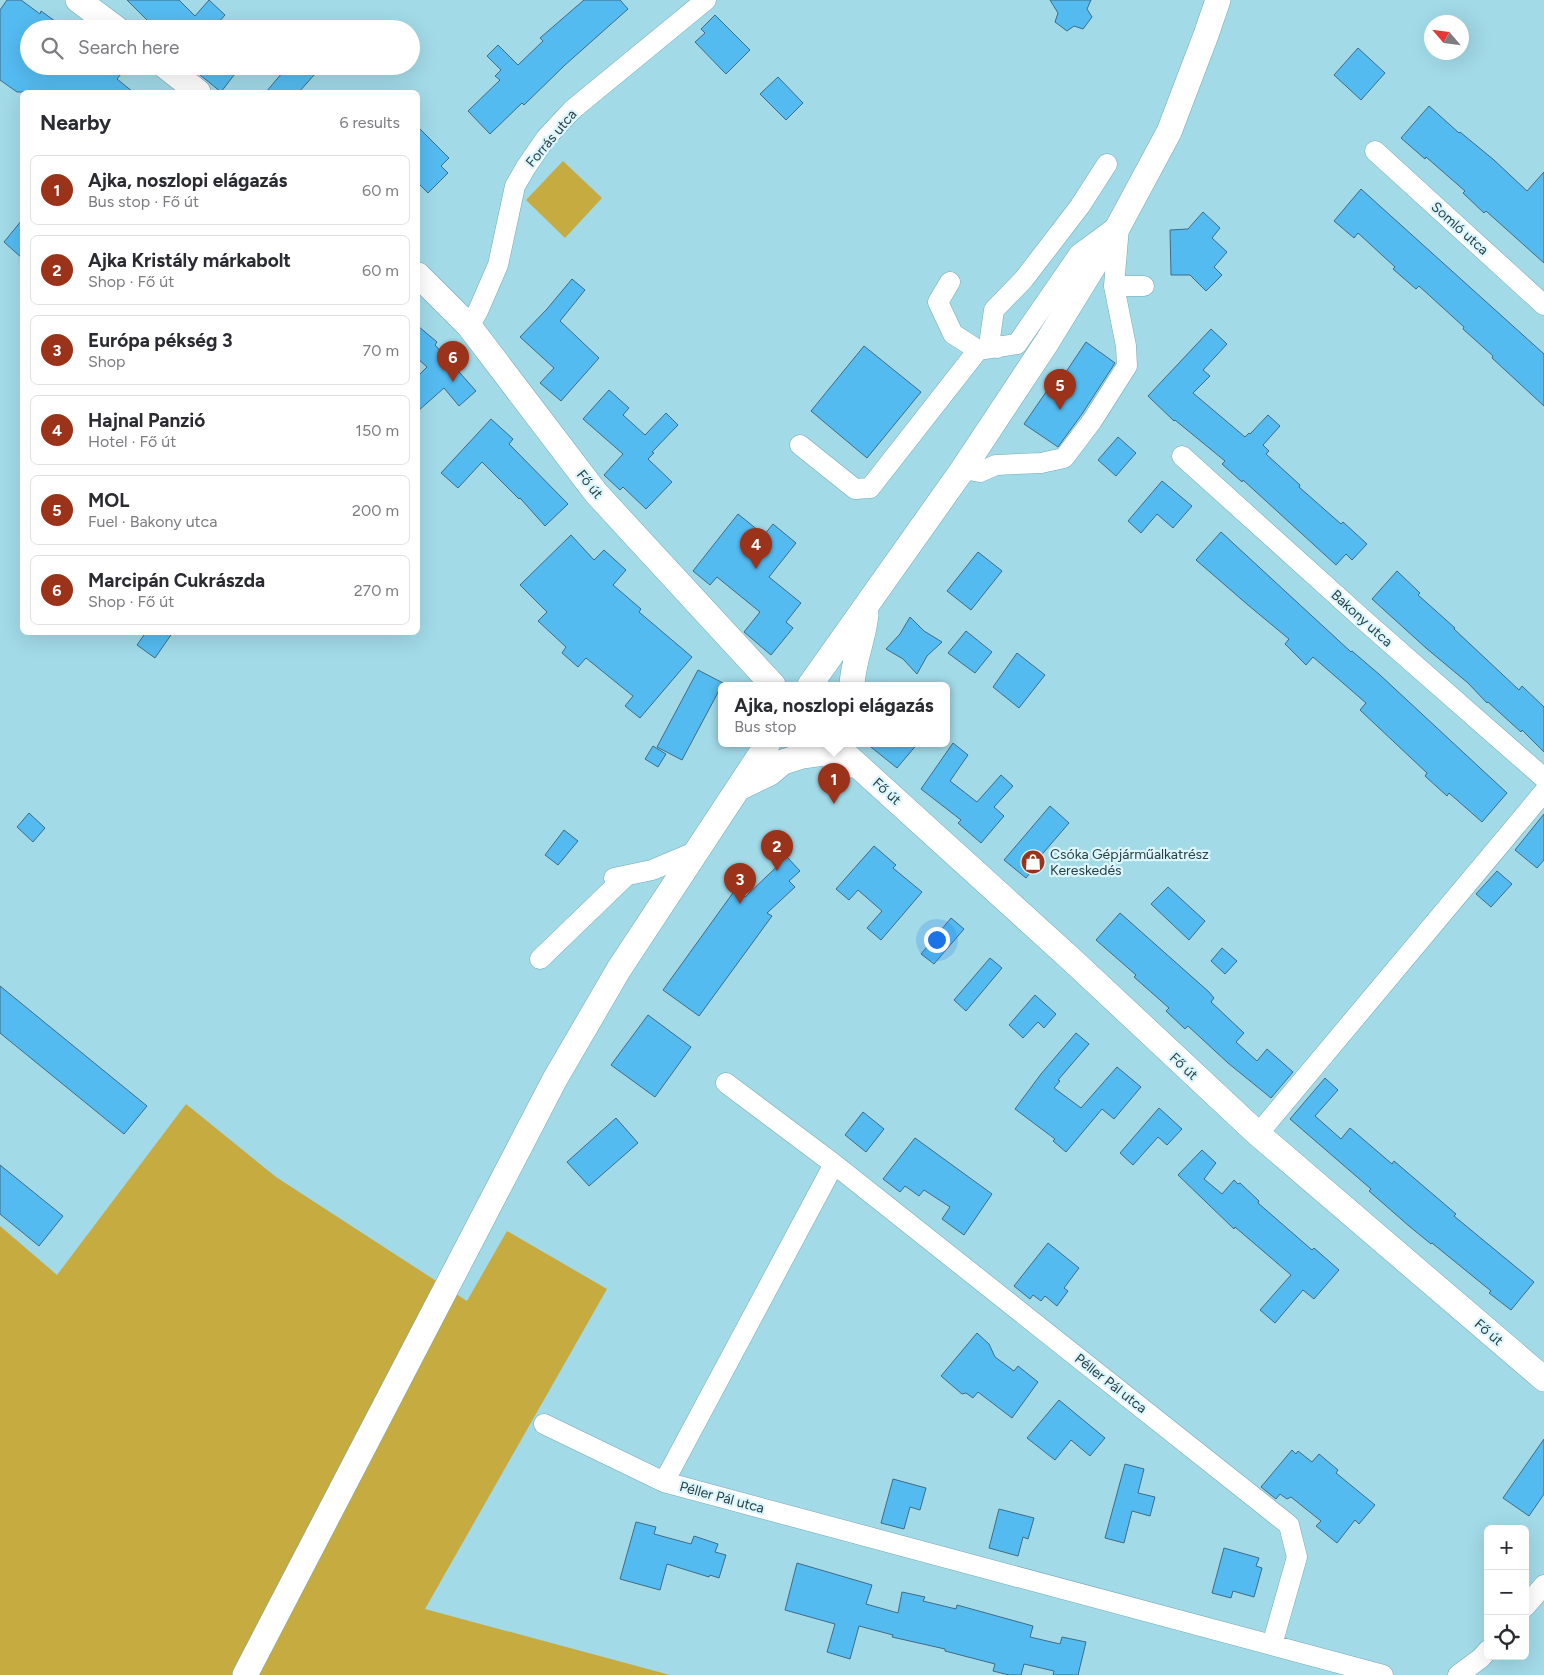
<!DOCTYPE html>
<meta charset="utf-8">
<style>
:root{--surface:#fff;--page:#f7f7f7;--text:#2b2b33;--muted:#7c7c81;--line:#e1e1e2;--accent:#9b331a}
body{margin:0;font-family:Figtree,sans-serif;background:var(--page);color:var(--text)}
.controls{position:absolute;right:15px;bottom:15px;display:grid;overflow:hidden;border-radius:8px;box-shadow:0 5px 20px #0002}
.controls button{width:45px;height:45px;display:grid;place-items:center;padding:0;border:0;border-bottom:1px solid var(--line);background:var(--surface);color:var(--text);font:25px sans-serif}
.compass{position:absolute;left:1424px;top:15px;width:45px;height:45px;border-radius:50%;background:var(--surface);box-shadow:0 5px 20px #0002;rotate:298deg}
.you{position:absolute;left:936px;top:939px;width:18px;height:18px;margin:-12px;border:4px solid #fff;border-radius:50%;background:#1a73e8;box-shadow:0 0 0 8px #1a73e833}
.badge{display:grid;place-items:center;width:32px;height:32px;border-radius:50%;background:var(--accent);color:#fff;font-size:16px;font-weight:700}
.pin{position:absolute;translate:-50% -41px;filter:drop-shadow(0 1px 2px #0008)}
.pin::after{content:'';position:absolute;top:26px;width:18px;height:15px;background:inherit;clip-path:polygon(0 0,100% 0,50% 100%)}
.popup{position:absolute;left:718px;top:682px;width:232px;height:65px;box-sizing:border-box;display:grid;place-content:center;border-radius:8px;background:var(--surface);filter:drop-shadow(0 1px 4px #0005);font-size:16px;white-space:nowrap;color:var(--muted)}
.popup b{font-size:19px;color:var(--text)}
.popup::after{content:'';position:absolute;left:50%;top:100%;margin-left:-10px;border:10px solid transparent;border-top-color:var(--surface)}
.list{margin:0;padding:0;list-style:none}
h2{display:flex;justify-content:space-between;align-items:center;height:65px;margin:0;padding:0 20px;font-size:21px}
h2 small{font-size:16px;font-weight:400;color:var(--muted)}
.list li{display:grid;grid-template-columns:32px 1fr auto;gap:15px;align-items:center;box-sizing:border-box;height:70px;margin:0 10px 10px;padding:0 10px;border:1px solid var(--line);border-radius:8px}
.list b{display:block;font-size:19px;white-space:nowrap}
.list p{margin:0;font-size:16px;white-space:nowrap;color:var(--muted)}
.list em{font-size:16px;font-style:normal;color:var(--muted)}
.icon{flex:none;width:28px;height:28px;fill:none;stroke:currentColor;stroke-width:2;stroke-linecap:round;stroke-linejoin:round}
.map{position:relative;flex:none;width:1544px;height:1675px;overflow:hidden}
.search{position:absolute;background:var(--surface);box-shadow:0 5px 20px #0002;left:20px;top:20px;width:400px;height:55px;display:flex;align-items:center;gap:12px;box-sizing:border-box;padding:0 18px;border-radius:28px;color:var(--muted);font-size:19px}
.panel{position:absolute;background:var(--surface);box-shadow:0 5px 20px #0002;left:20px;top:90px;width:400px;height:545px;border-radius:8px}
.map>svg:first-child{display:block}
.green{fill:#c6ab41}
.building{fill:#54bbf0;stroke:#416b83}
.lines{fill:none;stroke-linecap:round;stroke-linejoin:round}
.minor-casing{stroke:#74aab7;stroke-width:21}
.major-casing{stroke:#74aab7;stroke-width:26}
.minor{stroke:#fff;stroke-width:20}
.major{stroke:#fff;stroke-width:25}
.labels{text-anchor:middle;stroke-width:4.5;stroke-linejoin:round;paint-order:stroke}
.street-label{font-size:14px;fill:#283f44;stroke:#dbf6fd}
.poi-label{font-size:14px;fill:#283f44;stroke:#dbf6fd;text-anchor:start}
</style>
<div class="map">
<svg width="1544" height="1675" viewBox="0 0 1544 1675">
<rect width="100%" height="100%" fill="#a2dae8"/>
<path class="green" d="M 563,161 L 602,198 L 565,238 L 526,200 Z
M 186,1104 L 276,1177 L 467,1301 L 507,1231 L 607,1289 L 425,1609 L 670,1675 L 0,1675 L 0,1226 L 57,1275 Z"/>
<path class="building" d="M 7,0 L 21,0 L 40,14 L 41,11 L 66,29 L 29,29 L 29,66 L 112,66 L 121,74 L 117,79 L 133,92 L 17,92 L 0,80 L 0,10 Z
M 127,0 L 179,0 L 195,16 L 209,0 L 225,15 L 213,29 L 156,29 Z
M 584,0 L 620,0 L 628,9 L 565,65 L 524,105 L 522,103 L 490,134 L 468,111 L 500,80 L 495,76 L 501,70 L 487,56 L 498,45 L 518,65 L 543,41 L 540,38 Z
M 1050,0 L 1091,0 L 1087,9 L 1092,17 L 1083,29 L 1074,26 L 1067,31 L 1055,22 L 1058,13 Z
M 715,15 L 750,50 L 726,74 L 695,42 L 705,33 L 701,29 Z
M 1358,48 L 1385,73 L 1361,100 L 1334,75 Z
M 189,66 L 241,66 L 221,92 Z
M 288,66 L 322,66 L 299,92 L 266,92 Z
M 778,77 L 803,103 L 786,120 L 760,94 Z
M 1429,106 L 1459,133 L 1460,132 L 1494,160 L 1527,191 L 1544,172 L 1544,263 L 1486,211 L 1484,213 L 1463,193 L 1465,191 L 1426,157 L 1425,159 L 1401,138 Z
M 418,127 L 449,158 L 441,166 L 448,173 L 428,193 L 418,183 Z
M 1361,189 L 1544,354 L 1544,406 L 1492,358 L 1493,356 L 1463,329 L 1464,327 L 1419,286 L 1416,289 L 1393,269 L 1395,267 L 1358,233 L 1354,238 L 1334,221 Z
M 1203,212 L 1220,228 L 1212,238 L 1227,252 L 1214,267 L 1222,275 L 1206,291 L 1190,275 L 1171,275 L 1170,230 L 1188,229 Z
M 22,220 L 22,258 L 4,242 Z
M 572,279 L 585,290 L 560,321 L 599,358 L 561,401 L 540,383 L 554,368 L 520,337 L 547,309 Z
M 418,326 L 437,342 L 435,345 L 476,391 L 459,406 L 444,388 L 418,411 L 418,376 L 427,367 L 418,359 Z
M 1211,329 L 1227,344 L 1203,370 L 1210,376 L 1193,393 L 1245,437 L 1249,433 L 1250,434 L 1268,415 L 1280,426 L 1263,445 L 1269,451 L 1266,454 L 1300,485 L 1299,487 L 1341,524 L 1343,522 L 1367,544 L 1352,560 L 1346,554 L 1336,565 L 1243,480 L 1242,482 L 1222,464 L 1225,461 L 1175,420 L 1174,421 L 1148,396 Z
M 1086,342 L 1115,363 L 1082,414 L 1058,447 L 1024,424 L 1062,369 L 1066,372 Z
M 864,346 L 921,392 L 867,458 L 811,411 Z
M 609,390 L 629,408 L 623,415 L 645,435 L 666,413 L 678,425 L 652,452 L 654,453 L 648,459 L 672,482 L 646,509 L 623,487 L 620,490 L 604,475 L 623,454 L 583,419 Z
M 491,419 L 513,439 L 509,444 L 568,504 L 545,526 L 520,498 L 519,499 L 482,462 L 458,488 L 441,473 Z
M 1118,437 L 1136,453 L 1116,476 L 1098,460 Z
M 1162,481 L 1192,506 L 1173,528 L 1157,514 L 1141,533 L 1128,521 Z
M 738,514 L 764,535 L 773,524 L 796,543 L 769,577 L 801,603 L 786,622 L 793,628 L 771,655 L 744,632 L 760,612 L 717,577 L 710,585 L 693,571 Z
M 1221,532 L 1351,652 L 1352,651 L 1380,675 L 1507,793 L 1482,822 L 1449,793 L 1447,796 L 1425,776 L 1427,773 L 1360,710 L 1366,703 L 1313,657 L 1306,665 L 1285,644 L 1289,639 L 1248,605 L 1196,560 Z
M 571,535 L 594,560 L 604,550 L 626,570 L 613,585 L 641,609 L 639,612 L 692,657 L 640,718 L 625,706 L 633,696 L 586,658 L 578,667 L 562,653 L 566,647 L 538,621 L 547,612 L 520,585 Z
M 978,552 L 1002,571 L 971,610 L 947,591 Z
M 1397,571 L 1420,593 L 1418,595 L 1455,628 L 1454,629 L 1519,690 L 1522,686 L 1544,707 L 1544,752 L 1522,730 L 1521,732 L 1488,702 L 1487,703 L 1468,683 L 1426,648 L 1372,599 Z
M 910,617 L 924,631 L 942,642 L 927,656 L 917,674 L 903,659 L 886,649 L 900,634 Z
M 966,631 L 992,652 L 975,673 L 948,653 Z
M 146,632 L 173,632 L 155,658 L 137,645 Z
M 1017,653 L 1045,675 L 1019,708 L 993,687 Z
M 698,670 L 723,683 L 682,760 L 657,747 Z
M 866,743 L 918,743 L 897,768 Z
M 953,743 L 968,755 L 950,781 L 977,802 L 1001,775 L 1013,786 L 994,807 L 1004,816 L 981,843 L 958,823 L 961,820 L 921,789 Z
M 653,746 L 666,754 L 658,767 L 645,759 Z
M 1050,806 L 1069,823 L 1038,859 L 1040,860 L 1026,878 L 1004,860 Z
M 29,813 L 45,828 L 33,842 L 17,827 Z
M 1544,814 L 1544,860 L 1537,868 L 1515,850 Z
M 564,830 L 578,841 L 558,865 L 545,855 Z
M 874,846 L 896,865 L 893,868 L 922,892 L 881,940 L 867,928 L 882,911 L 858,890 L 849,900 L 836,889 Z
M 787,857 L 800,871 L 789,881 L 795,887 L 767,913 L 772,916 L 699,1016 L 663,990 L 735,890 L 745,897 Z
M 1497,871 L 1512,884 L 1491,907 L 1476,894 Z
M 1168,887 L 1205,921 L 1189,940 L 1151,904 Z
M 1120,913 L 1209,992 L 1214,998 L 1211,1002 L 1244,1033 L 1236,1042 L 1257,1061 L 1267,1049 L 1293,1072 L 1271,1098 L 1228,1063 L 1188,1026 L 1185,1029 L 1166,1011 L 1169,1008 L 1134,977 L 1136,975 L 1096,940 Z
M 951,918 L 964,929 L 934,964 L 921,954 Z
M 1222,948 L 1237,961 L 1225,974 L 1211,961 Z
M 990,958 L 1002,968 L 966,1011 L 954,1000 Z
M 0,986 L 147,1106 L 124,1134 L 0,1033 Z
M 1035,995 L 1056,1014 L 1044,1028 L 1038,1022 L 1023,1038 L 1009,1025 Z
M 648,1015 L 691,1047 L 655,1097 L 611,1065 Z
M 1076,1033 L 1089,1044 L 1058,1080 L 1060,1081 L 1054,1088 L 1081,1108 L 1117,1067 L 1141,1087 L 1114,1119 L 1102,1109 L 1066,1152 L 1053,1141 L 1055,1139 L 1015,1109 L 1041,1074 Z
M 1325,1078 L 1338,1090 L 1315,1116 L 1341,1139 L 1350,1128 L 1392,1164 L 1394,1161 L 1456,1214 L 1454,1216 L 1534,1282 L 1511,1310 L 1489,1293 L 1491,1291 L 1432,1243 L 1431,1244 L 1409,1226 L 1369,1191 L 1371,1189 L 1290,1119 Z
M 1159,1108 L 1182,1129 L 1167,1145 L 1158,1137 L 1133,1165 L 1120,1153 Z
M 863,1112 L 884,1129 L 866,1152 L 845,1135 Z
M 616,1118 L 638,1143 L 589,1186 L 567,1162 Z
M 915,1138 L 992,1194 L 964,1235 L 942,1219 L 950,1207 L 924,1190 L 919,1196 L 905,1186 L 900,1192 L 883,1179 Z
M 1202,1150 L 1216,1163 L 1204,1179 L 1222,1194 L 1234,1180 L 1238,1184 L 1240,1183 L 1259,1201 L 1258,1203 L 1312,1250 L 1314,1248 L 1339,1270 L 1314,1299 L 1303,1290 L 1275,1323 L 1260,1310 L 1291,1275 L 1235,1227 L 1234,1229 L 1178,1175 Z
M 0,1165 L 63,1216 L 39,1246 L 0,1214 Z
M 1048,1243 L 1079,1268 L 1064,1288 L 1068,1291 L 1057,1306 L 1045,1296 L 1041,1301 L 1033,1295 L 1030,1299 L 1014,1286 Z
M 977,1333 L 989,1344 L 995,1357 L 1014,1371 L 1018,1366 L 1038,1382 L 1012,1418 L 978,1392 L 973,1398 L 966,1393 L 962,1394 L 941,1376 Z
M 1059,1400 L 1105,1438 L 1090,1456 L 1071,1440 L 1055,1460 L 1027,1438 Z
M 1544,1439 L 1544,1494 L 1529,1516 L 1503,1498 Z
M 1292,1450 L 1296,1454 L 1298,1451 L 1312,1462 L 1319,1454 L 1338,1470 L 1336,1473 L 1375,1505 L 1359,1524 L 1355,1520 L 1337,1543 L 1316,1526 L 1321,1521 L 1291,1497 L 1287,1499 L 1280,1494 L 1276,1499 L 1261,1487 Z
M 1125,1464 L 1144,1469 L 1138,1493 L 1155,1497 L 1150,1516 L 1132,1511 L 1124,1543 L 1105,1538 Z
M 893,1479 L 926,1488 L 920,1510 L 910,1507 L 904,1529 L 881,1523 Z
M 999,1509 L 1034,1518 L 1028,1539 L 1023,1537 L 1018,1556 L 989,1548 Z
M 636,1522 L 656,1527 L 654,1534 L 691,1544 L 694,1536 L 718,1544 L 715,1552 L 726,1555 L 719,1578 L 710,1575 L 709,1577 L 667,1564 L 660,1590 L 620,1579 Z
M 1224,1548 L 1259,1558 L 1256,1566 L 1262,1568 L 1254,1597 L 1233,1591 L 1231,1598 L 1212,1593 Z
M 797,1563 L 872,1585 L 866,1604 L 898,1613 L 902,1592 L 925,1597 L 923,1601 L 956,1609 L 957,1605 L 1033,1626 L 1030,1637 L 1060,1644 L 1062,1637 L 1086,1642 L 1078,1675 L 1053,1675 L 1054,1671 L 1024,1664 L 1021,1675 L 1009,1675 L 993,1671 L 995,1664 L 945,1651 L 945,1649 L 892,1637 L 893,1635 L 859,1626 L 850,1659 L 827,1652 L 835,1624 L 785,1610 Z"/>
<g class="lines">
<defs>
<path id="minor" d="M 1375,151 L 1544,305
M 950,282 L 938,302 L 953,334 L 978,350
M 1114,286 L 1144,286
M 469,326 L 478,311 L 498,265 L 515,186 L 526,167 L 546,138 L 572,110 L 706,0
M 997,348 L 990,338 L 994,310 L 1024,279 L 1080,206 L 1107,164
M 800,445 L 855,489 L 870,488 L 978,350 L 1017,344 L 1079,254 L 1113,229
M 1182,456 L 1365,621 L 1544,778
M 963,469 L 980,472 L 996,465 L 1041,463 L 1064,458 L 1092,421 L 1127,366 L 1126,346 L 1114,286 L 1119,227
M 614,878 L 652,870 L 695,852
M 540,959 L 626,876
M 726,1083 L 834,1164 L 1289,1525 L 1297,1557 L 1272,1645
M 1258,1134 L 1544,792
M 544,1424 L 664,1482 L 1383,1675
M 664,1482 L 834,1164
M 1525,1607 L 1544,1585
M 1458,1675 L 1481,1658 L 1488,1650"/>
<path id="major" d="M 78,0 L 117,29
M 165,66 L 198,92
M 418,275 L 469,326 L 596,493 L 773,685
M 810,685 L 963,469 L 1047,342 L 1119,225 L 1169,132 L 1206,35 L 1218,0
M 852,685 C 853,661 864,638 866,614
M 833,743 L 1072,960 L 1258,1134 L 1544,1379
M 739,788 L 770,773 L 783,762 L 802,756 L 824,753 L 851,765
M 245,1675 L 555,1079 L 619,969 L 768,743"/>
</defs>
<use href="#minor" class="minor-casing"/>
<use href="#major" class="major-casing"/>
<use href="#minor" class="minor"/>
<use href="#major" class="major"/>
</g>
<defs>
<symbol id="shop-disc" viewBox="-11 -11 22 22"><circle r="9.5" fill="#9b331a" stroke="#dbf6fd"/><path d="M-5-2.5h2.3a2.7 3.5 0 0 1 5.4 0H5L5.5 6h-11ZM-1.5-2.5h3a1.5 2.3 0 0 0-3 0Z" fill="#fff"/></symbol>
</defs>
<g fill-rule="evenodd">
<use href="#shop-disc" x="1019" y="848" width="28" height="28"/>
</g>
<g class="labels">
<g class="street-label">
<text transform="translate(551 138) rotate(-50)" y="5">Forrás utca</text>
<text transform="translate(1460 228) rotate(42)" y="5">Somló utca</text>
<text transform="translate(590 484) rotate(51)" y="5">Fő út</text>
<text transform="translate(1362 618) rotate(42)" y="5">Bakony utca</text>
<text transform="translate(887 791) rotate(42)" y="5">Fő út</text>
<text transform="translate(1184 1066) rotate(43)" y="5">Fő út</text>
<text transform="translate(1489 1332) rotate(41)" y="5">Fő út</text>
<text transform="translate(1111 1383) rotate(38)" y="5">Péller Pál utca</text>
<text transform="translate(722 1497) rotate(15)" y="5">Péller Pál utca</text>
</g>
<g class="poi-label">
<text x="1050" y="859">Csóka Gépjárműalkatrész<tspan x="1050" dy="16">Kereskedés</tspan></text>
</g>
</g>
</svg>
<div class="controls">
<button>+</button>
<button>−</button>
<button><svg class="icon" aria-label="locate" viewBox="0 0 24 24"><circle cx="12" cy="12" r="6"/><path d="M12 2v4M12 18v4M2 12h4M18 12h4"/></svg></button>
</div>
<svg class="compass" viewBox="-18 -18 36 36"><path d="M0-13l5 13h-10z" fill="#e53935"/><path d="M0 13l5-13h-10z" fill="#7c7c81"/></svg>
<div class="you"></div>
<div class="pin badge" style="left:834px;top:804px">1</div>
<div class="popup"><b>Ajka, noszlopi elágazás</b>Bus stop</div>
<div class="pin badge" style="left:777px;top:871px">2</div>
<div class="pin badge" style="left:740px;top:904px">3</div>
<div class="pin badge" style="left:756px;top:569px">4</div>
<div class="pin badge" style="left:1060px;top:410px">5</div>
<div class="pin badge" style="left:453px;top:382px">6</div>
<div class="search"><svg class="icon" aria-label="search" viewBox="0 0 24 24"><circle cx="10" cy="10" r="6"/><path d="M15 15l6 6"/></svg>Search here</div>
<section class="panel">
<h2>Nearby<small>6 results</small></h2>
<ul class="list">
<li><span class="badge">1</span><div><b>Ajka, noszlopi elágazás</b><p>Bus stop · Fő út</p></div><em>60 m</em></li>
<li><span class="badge">2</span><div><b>Ajka Kristály márkabolt</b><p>Shop · Fő út</p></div><em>60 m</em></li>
<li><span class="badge">3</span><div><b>Európa pékség 3</b><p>Shop</p></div><em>70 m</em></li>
<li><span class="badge">4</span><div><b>Hajnal Panzió</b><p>Hotel · Fő út</p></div><em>150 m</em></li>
<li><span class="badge">5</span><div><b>MOL</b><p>Fuel · Bakony utca</p></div><em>200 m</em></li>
<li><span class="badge">6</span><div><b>Marcipán Cukrászda</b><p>Shop · Fő út</p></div><em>270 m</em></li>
</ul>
</section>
</div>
